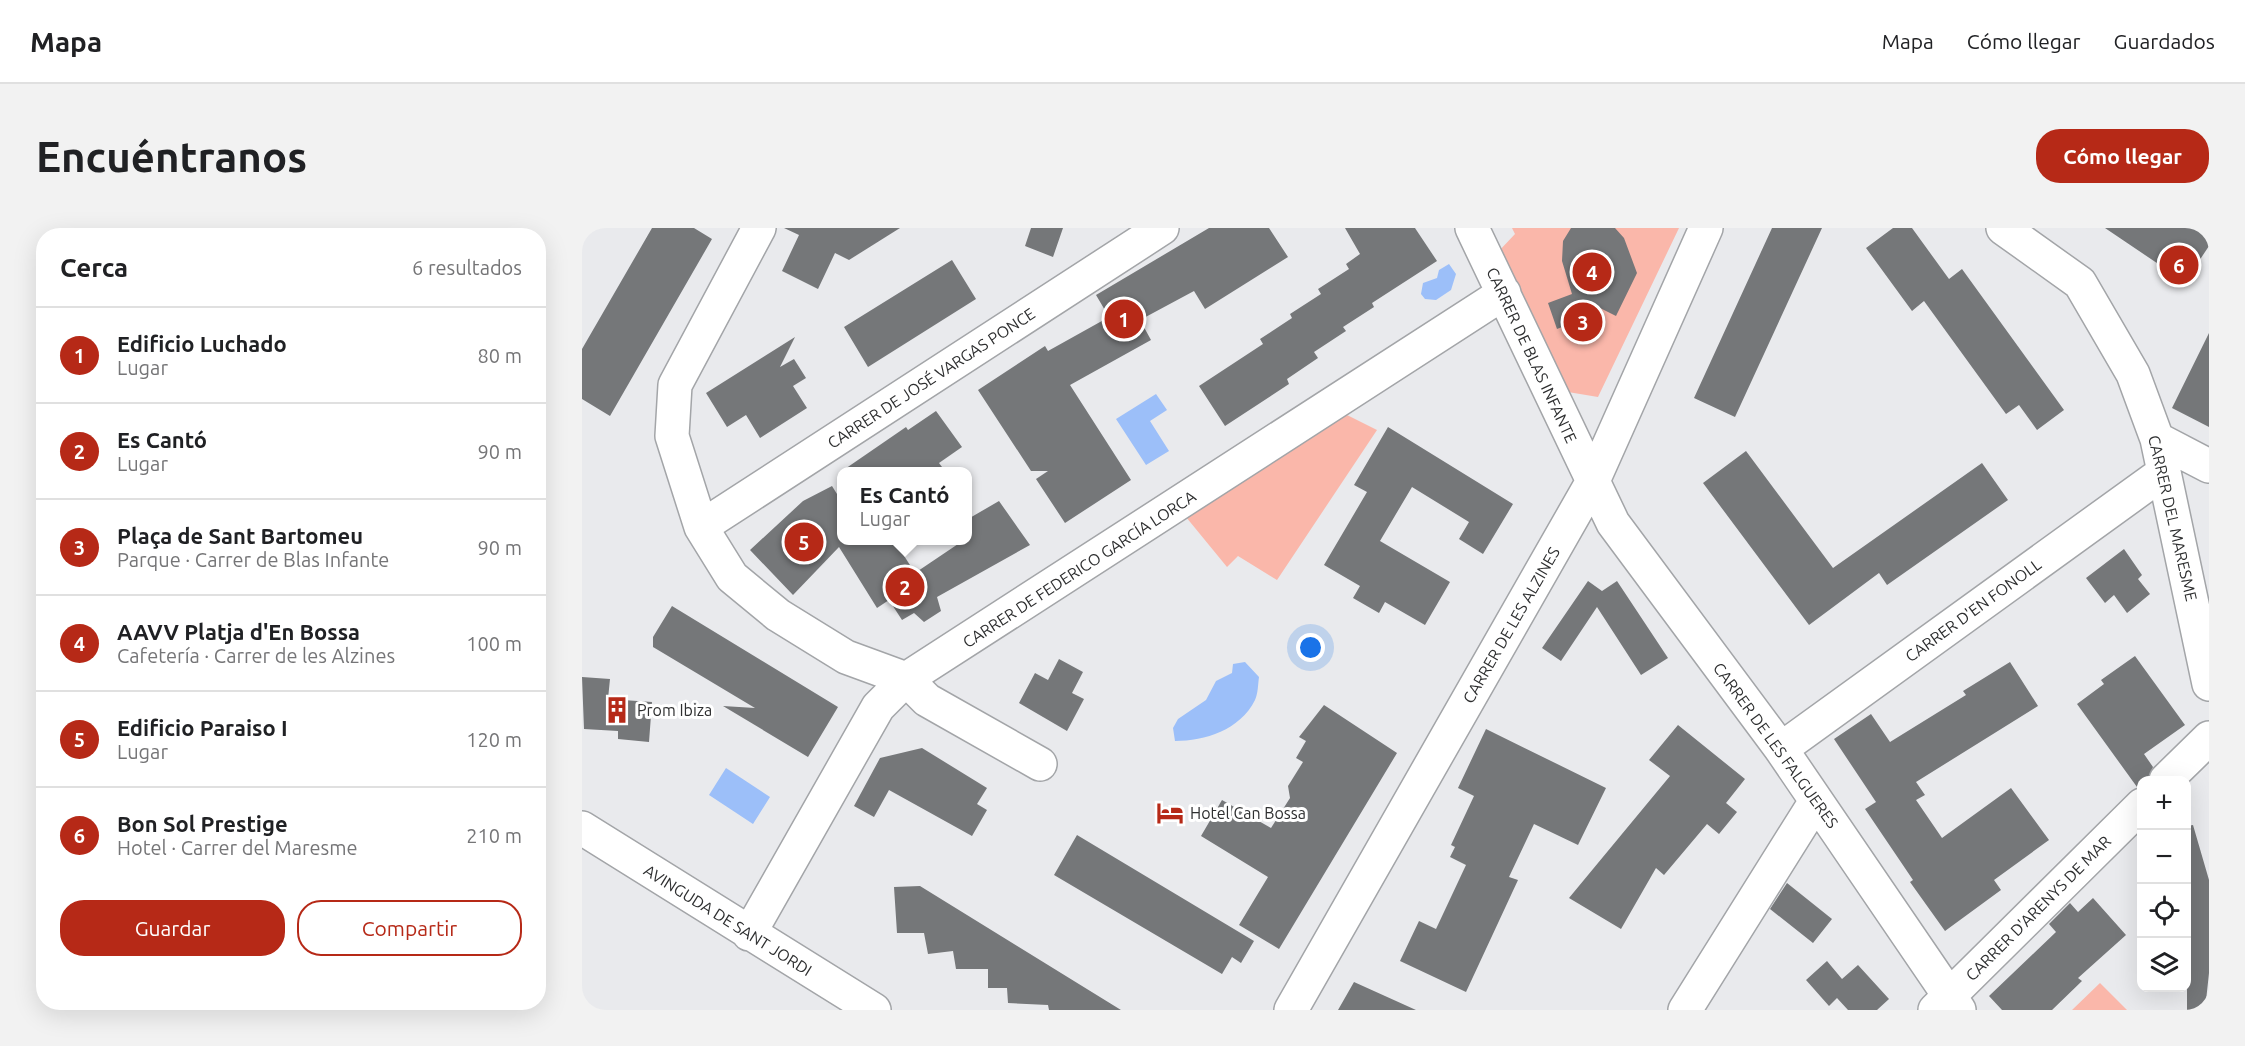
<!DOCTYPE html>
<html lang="es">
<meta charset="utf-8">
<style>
:root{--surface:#fff;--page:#f2f2f2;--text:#202124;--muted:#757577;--line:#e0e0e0;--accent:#b62917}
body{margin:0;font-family:Ubuntu,sans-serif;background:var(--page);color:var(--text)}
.controls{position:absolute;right:18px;bottom:18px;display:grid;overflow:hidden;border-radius:12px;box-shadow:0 6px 24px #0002}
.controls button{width:54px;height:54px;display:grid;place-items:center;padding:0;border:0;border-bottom:2px solid var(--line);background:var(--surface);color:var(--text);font:30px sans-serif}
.you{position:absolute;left:729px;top:420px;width:21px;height:21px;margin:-15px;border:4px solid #fff;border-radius:50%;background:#1a73e8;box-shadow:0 0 0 9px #1a73e833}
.badge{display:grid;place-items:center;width:39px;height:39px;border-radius:50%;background:var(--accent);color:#fff;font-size:20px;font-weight:700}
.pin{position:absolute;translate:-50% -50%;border:3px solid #fff;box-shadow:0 2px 6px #0006}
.popup{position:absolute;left:255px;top:239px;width:135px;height:78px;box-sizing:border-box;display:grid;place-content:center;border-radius:12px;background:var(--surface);filter:drop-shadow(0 2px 4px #0005);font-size:20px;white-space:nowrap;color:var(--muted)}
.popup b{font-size:22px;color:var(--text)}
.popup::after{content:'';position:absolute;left:50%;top:100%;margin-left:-12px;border:12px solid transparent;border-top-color:var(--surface)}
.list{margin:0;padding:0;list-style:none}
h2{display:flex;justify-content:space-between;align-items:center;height:78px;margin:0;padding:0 24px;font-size:26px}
h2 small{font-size:20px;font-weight:400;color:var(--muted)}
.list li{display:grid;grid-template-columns:39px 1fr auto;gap:18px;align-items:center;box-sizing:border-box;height:96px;padding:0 24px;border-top:2px solid var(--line)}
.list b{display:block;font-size:22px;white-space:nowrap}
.list p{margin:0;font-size:20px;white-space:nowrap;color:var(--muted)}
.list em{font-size:20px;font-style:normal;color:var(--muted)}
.actions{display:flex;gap:12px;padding:18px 24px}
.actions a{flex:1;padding:14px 0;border:2px solid var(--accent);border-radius:24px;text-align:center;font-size:21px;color:var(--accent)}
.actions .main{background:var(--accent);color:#fff}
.icon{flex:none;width:33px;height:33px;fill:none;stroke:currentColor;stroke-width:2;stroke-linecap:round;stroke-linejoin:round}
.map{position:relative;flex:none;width:1627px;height:782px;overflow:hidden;border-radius:24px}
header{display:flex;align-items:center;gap:36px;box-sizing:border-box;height:84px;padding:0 30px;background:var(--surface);border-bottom:2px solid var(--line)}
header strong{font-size:28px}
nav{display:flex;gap:33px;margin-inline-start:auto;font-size:21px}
.intro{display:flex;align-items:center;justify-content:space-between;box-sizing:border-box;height:144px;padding:0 36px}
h1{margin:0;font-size:42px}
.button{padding:15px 27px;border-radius:24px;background:var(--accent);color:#fff;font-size:21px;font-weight:700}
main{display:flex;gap:36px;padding:0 36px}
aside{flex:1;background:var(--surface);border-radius:24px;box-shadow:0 6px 24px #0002}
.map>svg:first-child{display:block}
.green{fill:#fab7aa}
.water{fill:#9cbff9}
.building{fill:#757779}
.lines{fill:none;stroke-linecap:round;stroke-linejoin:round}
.minor-casing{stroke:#a3a5a8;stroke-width:36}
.minor{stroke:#fff;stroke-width:33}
.labels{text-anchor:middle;stroke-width:6;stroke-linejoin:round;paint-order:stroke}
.street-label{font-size:16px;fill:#2e2f30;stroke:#fff}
.poi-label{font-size:16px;fill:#2e2f30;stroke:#fff;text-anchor:start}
</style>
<header>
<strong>Mapa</strong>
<nav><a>Mapa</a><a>Cómo llegar</a><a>Guardados</a></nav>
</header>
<div class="intro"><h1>Encuéntranos</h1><a class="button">Cómo llegar</a></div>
<main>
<aside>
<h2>Cerca<small>6 resultados</small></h2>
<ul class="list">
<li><span class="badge">1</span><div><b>Edificio Luchado</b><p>Lugar</p></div><em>80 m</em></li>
<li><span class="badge">2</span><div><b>Es Cantó</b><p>Lugar</p></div><em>90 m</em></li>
<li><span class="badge">3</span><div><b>Plaça de Sant Bartomeu</b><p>Parque · Carrer de Blas Infante</p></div><em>90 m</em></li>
<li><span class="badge">4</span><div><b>AAVV Platja d'En Bossa</b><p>Cafetería · Carrer de les Alzines</p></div><em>100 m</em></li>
<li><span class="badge">5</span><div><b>Edificio Paraiso I</b><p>Lugar</p></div><em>120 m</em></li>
<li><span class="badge">6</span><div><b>Bon Sol Prestige</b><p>Hotel · Carrer del Maresme</p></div><em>210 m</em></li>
</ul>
<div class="actions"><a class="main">Guardar</a><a>Compartir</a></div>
</aside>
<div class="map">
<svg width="1627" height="782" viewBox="0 0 1627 782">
<rect width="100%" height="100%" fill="#e9eaed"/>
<path class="green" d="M 930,0 L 1097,0 L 1016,169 L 986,164 L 916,24 L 933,6 Z
M 763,186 L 795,202 L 695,352 L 656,328 L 645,339 L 604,289 Z
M 1518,755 L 1545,782 L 1490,782 Z"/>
<path class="water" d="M 867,36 L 874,46 L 869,62 L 854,72 L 843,71 L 839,66 L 841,55 L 855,50 L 857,42 Z
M 574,166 L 585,182 L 568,193 L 587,223 L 564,237 L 534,191 Z
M 663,434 L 677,449 C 676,456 676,466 673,472 C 658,502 623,513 593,513 L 591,500 L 596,491 L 624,472 L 634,453 L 650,445 L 651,436 Z
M 144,540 L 188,569 L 171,596 L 127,567 Z"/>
<path class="building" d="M 70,0 L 112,0 L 130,11 L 28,188 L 0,171 L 0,121 Z
M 202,0 L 318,0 L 267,32 L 253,25 L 236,61 L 200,43 L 217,7 Z
M 449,0 L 481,0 L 471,29 L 443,18 Z
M 627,0 L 687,0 L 706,29 L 623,81 L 612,63 L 558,92 L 569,112 L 488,157 L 549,252 L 483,295 L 454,251 L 466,243 L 449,243 L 396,162 L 463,118 L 466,123 L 527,89 L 514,67 Z
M 763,0 L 833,0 L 855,33 L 790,75 L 792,79 L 761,99 L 764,103 L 732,124 L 736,130 L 705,151 L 707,156 L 643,198 L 617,158 L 681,116 L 678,111 L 710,90 L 708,86 L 739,66 L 736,61 L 767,41 L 764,36 L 778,26 Z
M 989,0 L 1033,0 L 1042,10 L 1055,45 L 1034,88 L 1016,79 L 1006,98 L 995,93 L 975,101 L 966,75 L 990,66 L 980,33 L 981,13 Z
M 1190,0 L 1240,0 L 1153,189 L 1112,170 Z
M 1311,0 L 1330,0 L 1367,51 L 1380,41 L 1482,182 L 1455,202 L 1437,177 L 1424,186 L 1342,73 L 1330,83 L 1284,20 Z
M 1523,0 L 1617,0 L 1627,7 L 1627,18 L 1603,54 Z
M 370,32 L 394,71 L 286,139 L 262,99 Z
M 1627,105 L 1627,199 L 1590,180 Z
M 213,109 L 198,139 L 212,131 L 224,150 L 211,158 L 225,180 L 178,210 L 164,187 L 145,199 L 124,165 Z
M 354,183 L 380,219 L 357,235 L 363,243 L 260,243 L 324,199 L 326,202 Z
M 806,199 L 931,276 L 901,326 L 877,311 L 887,294 L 830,259 L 798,313 L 868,354 L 843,397 L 803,374 L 797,385 L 771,370 L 778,358 L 742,337 L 785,264 L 772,257 Z
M 1164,223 L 1251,340 L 1400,235 L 1426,272 L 1305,357 L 1297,345 L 1227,397 L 1121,255 Z
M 250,258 L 260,274 L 260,312 L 312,312 L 333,345 L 382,312 L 386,312 L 386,291 L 417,273 L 448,317 L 355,369 L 359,383 L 342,394 L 332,385 L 320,392 L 307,372 L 295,380 L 257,319 L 211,367 L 168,322 L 221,273 Z
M 1542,321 L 1560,347 L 1556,351 L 1568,366 L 1545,385 L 1532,367 L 1523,375 L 1504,350 Z
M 1006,353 L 1020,363 L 1035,353 L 1086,430 L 1059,447 L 1015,379 L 979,433 L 960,420 Z
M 90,378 L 256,479 L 226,529 L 141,478 L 173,480 L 71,419 L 71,409 Z
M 1553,428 L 1603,497 L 1562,526 L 1571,539 L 1566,551 L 1560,552 L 1555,559 L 1495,476 L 1522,456 L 1519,452 Z
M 477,431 L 501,444 L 490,465 L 502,471 L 485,503 L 437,475 L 453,445 L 466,452 Z
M 1428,434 L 1456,478 L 1334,554 L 1343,567 L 1334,572 L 1360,610 L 1429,560 L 1467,612 L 1412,652 L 1419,662 L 1363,703 L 1328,654 L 1331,652 L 1283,581 L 1294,574 L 1252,511 L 1289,486 L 1308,514 L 1384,467 L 1381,463 Z
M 0,449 L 28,451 L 26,471 L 70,474 L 67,514 L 36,511 L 36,503 L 2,501 Z
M 742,477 L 815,525 L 697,721 L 657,697 L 686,649 L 619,608 L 640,572 L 689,600 L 708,570 L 706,558 L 721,534 L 714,530 L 724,513 L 717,509 Z
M 1096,497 L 1163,551 L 1144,575 L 1155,584 L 1137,606 L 1125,596 L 1082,647 L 1074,640 L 1039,701 L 987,670 L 1088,548 L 1067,532 Z
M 904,501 L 1024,560 L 996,617 L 952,596 L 927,649 L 936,652 L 884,764 L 818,733 L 837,693 L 854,701 L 884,637 L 868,629 L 873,619 L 869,617 L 892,568 L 876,560 Z
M 340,520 L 405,560 L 395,576 L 405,582 L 390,608 L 307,562 L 292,589 L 272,578 L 298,530 Z
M 1611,597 L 1627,652 L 1627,745 L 1623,782 L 1605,782 L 1605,598 Z
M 495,607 L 672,713 L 659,735 L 650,729 L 640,746 L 472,647 Z
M 1205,655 L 1250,691 L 1231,715 L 1188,681 Z
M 338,658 L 539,782 L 467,782 L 466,777 L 426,775 L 425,760 L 406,760 L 406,741 L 374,741 L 371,723 L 346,726 L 342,705 L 315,705 L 312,659 Z
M 1511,670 L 1544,707 L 1496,750 L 1500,753 L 1470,782 L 1420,782 L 1407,768 L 1474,704 L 1467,696 L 1488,675 L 1496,684 Z
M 1245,733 L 1260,751 L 1276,737 L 1307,771 L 1295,782 L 1266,782 L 1255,770 L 1247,778 L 1224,752 Z
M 772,754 L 834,782 L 756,782 Z"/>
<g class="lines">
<defs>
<path id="minor" d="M 177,0 L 93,157 L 90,208 L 119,299 L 150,349 L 196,387 L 264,429 L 324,451 L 345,472 L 458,536
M 890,0 L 1031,295 L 1199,521 L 1377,782
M 1421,0 L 1498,55 L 1551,146 L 1575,211 L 1627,456
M 1575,211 L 1627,238
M 119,299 L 580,0
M 1199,521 L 1582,244
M 1584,552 L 1627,510
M 0,600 L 292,782
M 167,706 L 296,479 L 324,451 L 922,65
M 709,782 L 1011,253 L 1124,0
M 1103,782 L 1234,573
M 1353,782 L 1560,577"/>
</defs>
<use href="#minor" class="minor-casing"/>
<use href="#minor" class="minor"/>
</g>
<defs>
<symbol id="building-bare" viewBox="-9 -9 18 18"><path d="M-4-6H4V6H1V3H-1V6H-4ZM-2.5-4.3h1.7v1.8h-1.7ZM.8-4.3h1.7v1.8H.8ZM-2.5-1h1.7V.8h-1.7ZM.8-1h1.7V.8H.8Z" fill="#b62917" stroke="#fff" stroke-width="2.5" paint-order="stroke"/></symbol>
<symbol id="hotel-bare" viewBox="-9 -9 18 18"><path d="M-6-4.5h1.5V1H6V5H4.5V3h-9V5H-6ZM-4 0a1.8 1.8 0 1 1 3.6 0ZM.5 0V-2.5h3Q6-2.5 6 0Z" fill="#b62917" stroke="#fff" stroke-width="2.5" paint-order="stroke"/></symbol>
</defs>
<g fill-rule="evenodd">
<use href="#building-bare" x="16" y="463" width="38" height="38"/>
<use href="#hotel-bare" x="569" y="566" width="38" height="38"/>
</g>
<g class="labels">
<g class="street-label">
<text transform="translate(950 127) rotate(65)" y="6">CARRER DE BLAS INFANTE</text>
<text transform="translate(349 150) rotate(-33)" y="6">CARRER DE JOSÉ VARGAS PONCE</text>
<text transform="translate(1591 290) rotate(77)" y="6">CARRER DEL MARESME</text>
<text transform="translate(497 341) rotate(-33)" y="6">CARRER DE FEDERICO GARCÍA LORCA</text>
<text transform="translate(1391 382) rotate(-36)" y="6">CARRER D'EN FONOLL</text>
<text transform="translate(929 397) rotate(-60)" y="6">CARRER DE LES ALZINES</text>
<text transform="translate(1194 517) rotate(54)" y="6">CARRER DE LES FALGUERES</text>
<text transform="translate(1456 680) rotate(-45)" y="6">CARRER D'ARENYS DE MAR</text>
<text transform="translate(146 692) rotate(32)" y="6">AVINGUDA DE SANT JORDI</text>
</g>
<g class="poi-label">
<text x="55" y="488">Prom Ibiza</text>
<text x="608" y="591">Hotel Can Bossa</text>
</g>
</g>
</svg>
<div class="controls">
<button>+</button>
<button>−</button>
<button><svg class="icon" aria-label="locate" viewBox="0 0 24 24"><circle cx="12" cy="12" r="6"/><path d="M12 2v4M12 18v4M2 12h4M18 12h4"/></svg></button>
<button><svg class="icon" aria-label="layers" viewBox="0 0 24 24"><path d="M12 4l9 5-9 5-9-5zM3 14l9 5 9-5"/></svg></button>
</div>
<div class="you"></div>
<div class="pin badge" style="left:542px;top:91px">1</div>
<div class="pin badge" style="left:323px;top:359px">2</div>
<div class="popup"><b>Es Cantó</b>Lugar</div>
<div class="pin badge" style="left:1001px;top:94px">3</div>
<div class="pin badge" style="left:1010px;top:44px">4</div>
<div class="pin badge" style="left:222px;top:314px">5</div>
<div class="pin badge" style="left:1597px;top:37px">6</div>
</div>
</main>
